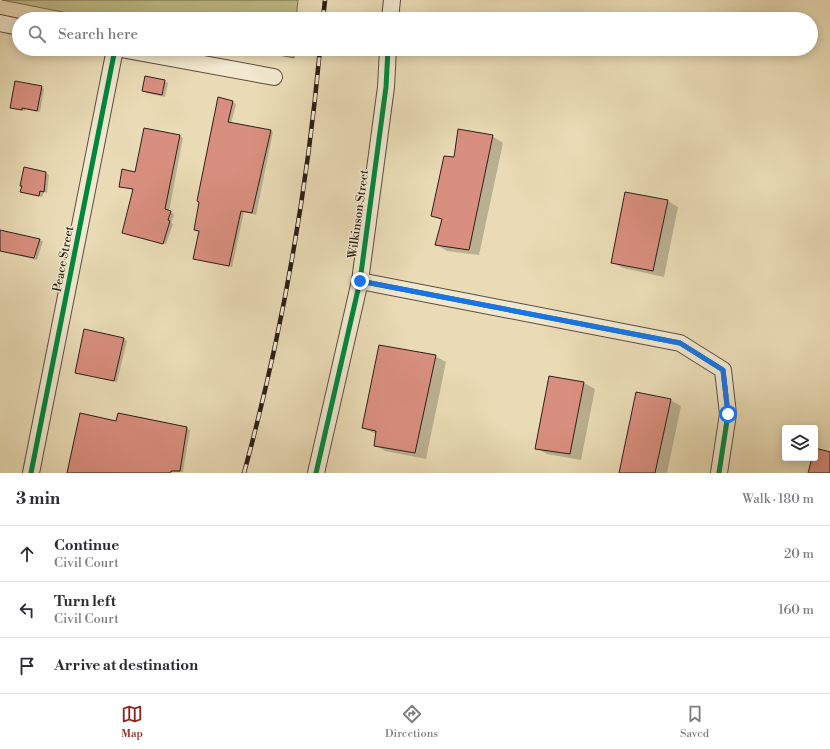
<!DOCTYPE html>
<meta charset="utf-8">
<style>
:root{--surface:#fff;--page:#f2f2f3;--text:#2b2b33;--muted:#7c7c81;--line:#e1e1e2;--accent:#8f2418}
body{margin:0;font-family:"Libre Bodoni",serif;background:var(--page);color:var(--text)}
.controls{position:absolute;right:12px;bottom:12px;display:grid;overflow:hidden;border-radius:4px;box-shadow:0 2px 10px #0003}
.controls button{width:36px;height:36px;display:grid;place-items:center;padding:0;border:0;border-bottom:1px solid var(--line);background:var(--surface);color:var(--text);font:20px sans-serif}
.stop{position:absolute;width:12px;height:12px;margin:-9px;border:3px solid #1a73e8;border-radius:50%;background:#fff}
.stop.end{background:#1a73e8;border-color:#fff;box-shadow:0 1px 4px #0008}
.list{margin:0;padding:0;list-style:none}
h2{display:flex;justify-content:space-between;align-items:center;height:52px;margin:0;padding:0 16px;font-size:17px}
h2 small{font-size:13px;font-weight:400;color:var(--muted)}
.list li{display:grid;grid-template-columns:26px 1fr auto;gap:12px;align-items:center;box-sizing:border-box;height:56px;padding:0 16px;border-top:1px solid var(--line)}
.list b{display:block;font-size:15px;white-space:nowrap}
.list p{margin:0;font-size:13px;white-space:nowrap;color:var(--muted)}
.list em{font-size:13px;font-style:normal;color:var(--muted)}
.icon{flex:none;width:22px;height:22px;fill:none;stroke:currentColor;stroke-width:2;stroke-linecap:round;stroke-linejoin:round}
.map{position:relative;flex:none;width:830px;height:473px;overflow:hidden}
.search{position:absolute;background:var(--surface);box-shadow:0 2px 10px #0003;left:12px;right:12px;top:12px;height:44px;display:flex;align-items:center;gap:10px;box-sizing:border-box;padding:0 14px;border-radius:22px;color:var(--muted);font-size:15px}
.sheet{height:220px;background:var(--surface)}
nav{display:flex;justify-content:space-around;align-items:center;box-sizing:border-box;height:56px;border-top:1px solid var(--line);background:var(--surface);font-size:11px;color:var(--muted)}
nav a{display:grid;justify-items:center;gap:2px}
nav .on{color:var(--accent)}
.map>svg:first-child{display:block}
.green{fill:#bfbd88;stroke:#766e4f}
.shadow{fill:#0003}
.building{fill:#d98f7f;stroke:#2d1e16}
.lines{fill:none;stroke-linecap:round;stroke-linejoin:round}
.minor-casing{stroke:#5c4d3e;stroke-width:18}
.minor{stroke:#f1e8cf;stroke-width:16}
.rail-casing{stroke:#2d1e16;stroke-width:4.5}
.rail{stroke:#f1e8cf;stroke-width:3;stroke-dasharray:9;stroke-linecap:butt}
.cycleway-casing{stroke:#f1e8cf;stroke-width:8}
.cycleway{stroke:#00873e;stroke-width:5}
.route{stroke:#1a73e8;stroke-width:5}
.labels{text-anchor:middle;stroke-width:3;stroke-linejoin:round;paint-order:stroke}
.street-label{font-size:12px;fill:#2d1e16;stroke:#f1e8cf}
</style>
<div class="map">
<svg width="830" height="473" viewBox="0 0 830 473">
<rect width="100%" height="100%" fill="#e9dbb5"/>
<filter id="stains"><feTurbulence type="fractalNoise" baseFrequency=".005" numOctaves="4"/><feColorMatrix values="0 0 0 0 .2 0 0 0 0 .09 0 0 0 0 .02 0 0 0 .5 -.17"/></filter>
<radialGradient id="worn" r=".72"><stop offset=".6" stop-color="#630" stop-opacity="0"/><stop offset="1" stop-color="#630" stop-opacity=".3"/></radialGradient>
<path class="green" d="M 2,0 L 298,0 L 296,19 L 98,19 Z
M 249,49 L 294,49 L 294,58 Z"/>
<path class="shadow" d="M 165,81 L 168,83 L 165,97 L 146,93 L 143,91 Z
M 41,87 L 44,89 L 40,112 L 26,109 L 25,111 L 11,107 Z
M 233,102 L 236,104 L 231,124 L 270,131 L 273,132 L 256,215 L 244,212 L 232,267 L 198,260 L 195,258 L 200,232 L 195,230 Z
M 145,129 L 180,136 L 183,138 L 169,211 L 174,214 L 171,223 L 173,224 L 166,244 L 123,233 L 134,190 L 120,186 L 136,173 Z
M 492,136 L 503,143 L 479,255 L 447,251 L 437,245 L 443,221 L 432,215 L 454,158 Z
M 46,173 L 49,175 L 47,193 L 44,192 L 42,197 L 21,191 Z
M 668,201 L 678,207 L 664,277 L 623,268 L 612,262 Z
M 0,231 L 39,240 L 43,241 L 37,260 L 0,251 Z
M 85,331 L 124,339 L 127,341 L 117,382 L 80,374 L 76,372 Z
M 435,356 L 446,362 L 426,459 L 385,451 L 375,445 L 376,434 L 363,428 Z
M 550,377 L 584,383 L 595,389 L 581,460 L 547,454 L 536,448 Z
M 670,400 L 681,406 L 667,473 L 620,473 Z
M 119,414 L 187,428 L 190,430 L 183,472 L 68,473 L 116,422 Z"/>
<path class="building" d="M 145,76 L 165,80 L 162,95 L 142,91 Z
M 15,81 L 42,86 L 37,111 L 22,108 L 22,110 L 10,108 Z
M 218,97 L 233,101 L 228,122 L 271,130 L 252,213 L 241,211 L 229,266 L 193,259 L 199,231 L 194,230 L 199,202 L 197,201 Z
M 144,128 L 180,135 L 165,209 L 171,211 L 168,220 L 170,221 L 163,244 L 122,233 L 133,189 L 119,187 L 122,169 L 135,172 Z
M 458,129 L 493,135 L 469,250 L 435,245 L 442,219 L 431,216 L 444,156 L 454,157 Z
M 24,167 L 46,172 L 44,192 L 40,191 L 39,196 L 20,192 L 22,186 L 20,186 Z
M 625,192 L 668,200 L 653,271 L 611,263 Z
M 0,230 L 40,239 L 34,258 L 0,251 Z
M 84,329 L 124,338 L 114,381 L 75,373 Z
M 379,345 L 436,355 L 415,453 L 374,446 L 376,431 L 362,428 Z
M 549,376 L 584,382 L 570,454 L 535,449 Z
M 636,392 L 671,399 L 655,473 L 619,473 Z
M 80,413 L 116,421 L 118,413 L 187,427 L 180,471 L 171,471 L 170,473 L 67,473 Z
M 815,448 L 830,452 L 830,473 L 808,473 L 812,458 L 815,458 Z"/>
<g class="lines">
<defs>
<path id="minor" d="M 390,19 L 392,0
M 0,23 L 19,27
M 121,49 L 274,77
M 360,281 L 680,343 L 723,370 L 728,414 L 719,473
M 31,473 L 115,49
M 316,473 L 360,281 L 386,87 L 388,49"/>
</defs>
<use href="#minor" class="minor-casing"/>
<use href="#minor" class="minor"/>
<defs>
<path id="rail" d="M 323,19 L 325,0
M 244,473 C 282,334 307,192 320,49"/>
</defs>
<use href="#rail" class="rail-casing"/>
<use href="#rail" class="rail"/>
<defs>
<path id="cycleway" d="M 360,281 L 680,343 L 723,370 L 728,414 L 719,473
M 31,473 L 115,49
M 316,473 L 360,281 L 386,87 L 388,49"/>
</defs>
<use href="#cycleway" class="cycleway-casing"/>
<use href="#cycleway" class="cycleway"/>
</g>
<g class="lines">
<path class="route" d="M 360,281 L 680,343 L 723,370 L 728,414"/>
</g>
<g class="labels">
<g class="street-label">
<text transform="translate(358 214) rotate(-82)" y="4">Wilkinson Street</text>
<text transform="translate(63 259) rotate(-79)" y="4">Peace Street</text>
</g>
</g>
<rect width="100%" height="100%" filter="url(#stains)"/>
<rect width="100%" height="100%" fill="url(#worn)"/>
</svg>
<div class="controls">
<button><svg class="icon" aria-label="layers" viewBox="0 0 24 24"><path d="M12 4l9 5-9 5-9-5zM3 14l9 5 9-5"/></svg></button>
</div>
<div class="stop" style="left:728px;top:414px"></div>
<div class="stop end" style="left:360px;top:281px"></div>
<div class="search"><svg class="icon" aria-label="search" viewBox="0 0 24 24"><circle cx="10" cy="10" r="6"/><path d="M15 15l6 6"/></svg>Search here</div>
</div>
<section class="sheet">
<h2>3 min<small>Walk · 180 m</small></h2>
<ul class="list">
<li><svg class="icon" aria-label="ahead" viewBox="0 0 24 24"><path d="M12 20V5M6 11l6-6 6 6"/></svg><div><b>Continue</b><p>Civil Court</p></div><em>20 m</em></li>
<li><svg class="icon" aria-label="left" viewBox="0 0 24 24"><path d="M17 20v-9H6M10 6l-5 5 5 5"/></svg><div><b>Turn left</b><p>Civil Court</p></div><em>160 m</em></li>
<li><svg class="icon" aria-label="arrive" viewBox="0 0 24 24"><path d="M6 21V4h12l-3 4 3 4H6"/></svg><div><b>Arrive at destination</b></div></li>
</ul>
</section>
<nav>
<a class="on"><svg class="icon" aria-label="map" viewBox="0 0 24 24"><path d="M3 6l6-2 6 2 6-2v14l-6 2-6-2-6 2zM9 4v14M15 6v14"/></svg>Map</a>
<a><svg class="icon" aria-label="directions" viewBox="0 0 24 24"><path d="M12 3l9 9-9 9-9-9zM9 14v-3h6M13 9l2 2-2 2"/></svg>Directions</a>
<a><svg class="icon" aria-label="saved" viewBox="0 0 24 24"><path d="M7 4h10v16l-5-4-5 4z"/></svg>Saved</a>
</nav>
